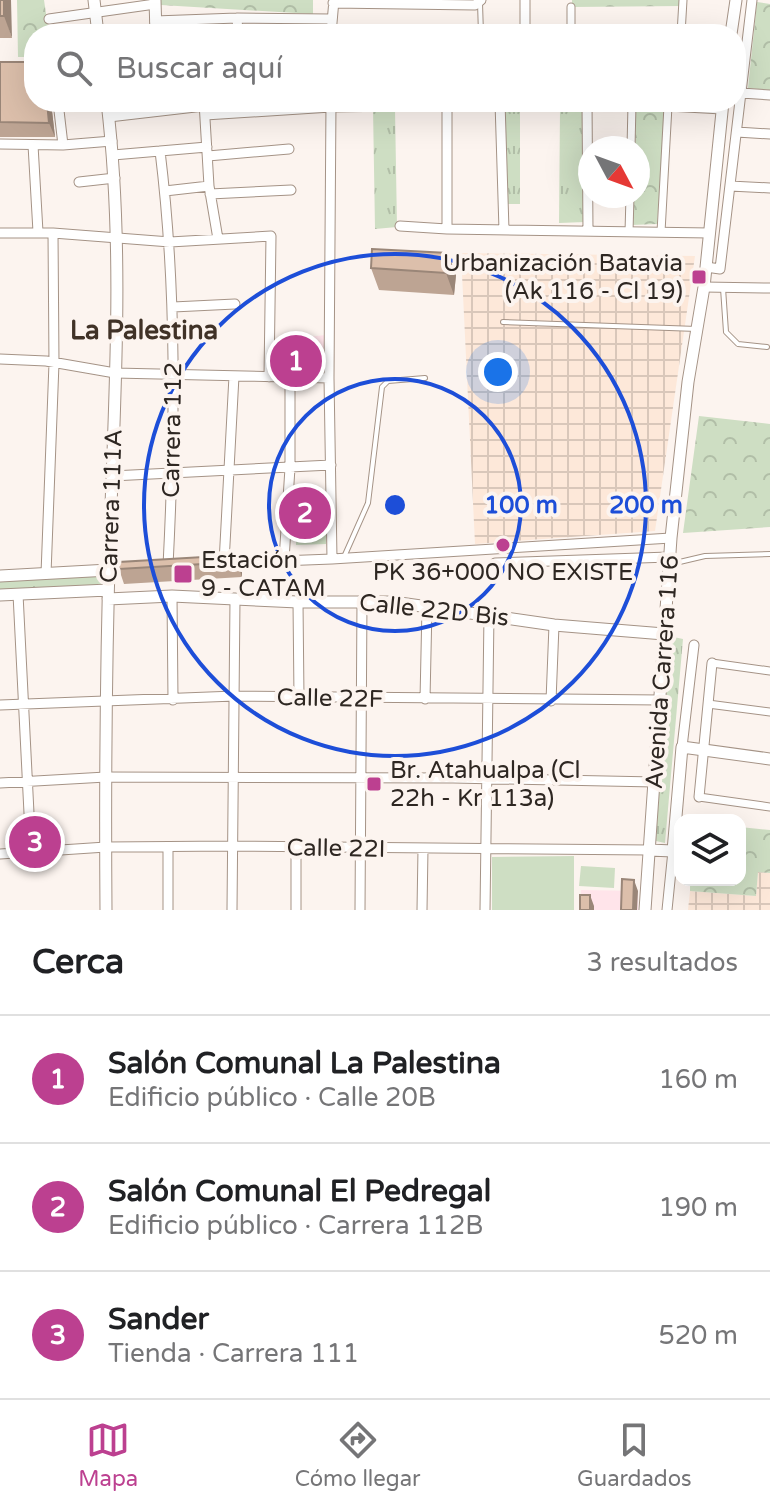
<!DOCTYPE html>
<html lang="es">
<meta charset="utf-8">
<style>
:root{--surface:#fff;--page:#f2f2f2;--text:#202124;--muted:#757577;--line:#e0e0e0;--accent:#bc4090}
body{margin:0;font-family:"Varela Round",sans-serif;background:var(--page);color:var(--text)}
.controls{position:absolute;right:24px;bottom:24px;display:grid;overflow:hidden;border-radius:16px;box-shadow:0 8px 32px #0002}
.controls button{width:72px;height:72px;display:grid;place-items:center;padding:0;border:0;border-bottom:2px solid var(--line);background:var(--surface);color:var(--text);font:40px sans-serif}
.compass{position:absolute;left:578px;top:136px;width:72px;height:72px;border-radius:50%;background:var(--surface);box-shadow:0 8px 32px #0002;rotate:131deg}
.you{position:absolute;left:498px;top:372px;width:28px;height:28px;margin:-20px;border:6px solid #fff;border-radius:50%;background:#1a73e8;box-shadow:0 0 0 12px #1a73e833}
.badge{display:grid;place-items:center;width:52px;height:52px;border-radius:50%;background:var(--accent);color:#fff;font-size:26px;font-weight:700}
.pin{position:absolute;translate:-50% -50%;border:4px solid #fff;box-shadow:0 2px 8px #0006}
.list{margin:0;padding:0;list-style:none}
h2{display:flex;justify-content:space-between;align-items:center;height:104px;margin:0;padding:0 32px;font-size:34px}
h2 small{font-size:26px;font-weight:400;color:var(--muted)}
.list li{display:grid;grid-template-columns:52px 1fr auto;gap:24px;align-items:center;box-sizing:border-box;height:128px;padding:0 32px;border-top:2px solid var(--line)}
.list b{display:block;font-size:30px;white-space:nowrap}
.list p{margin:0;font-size:26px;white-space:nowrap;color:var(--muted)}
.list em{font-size:26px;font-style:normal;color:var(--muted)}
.icon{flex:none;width:44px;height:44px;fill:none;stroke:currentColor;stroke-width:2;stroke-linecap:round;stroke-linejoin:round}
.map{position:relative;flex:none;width:770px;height:910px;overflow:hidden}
.search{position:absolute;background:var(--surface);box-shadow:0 8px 32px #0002;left:24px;right:24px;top:24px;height:88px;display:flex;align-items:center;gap:20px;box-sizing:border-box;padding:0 28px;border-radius:32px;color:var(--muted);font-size:30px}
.sheet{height:488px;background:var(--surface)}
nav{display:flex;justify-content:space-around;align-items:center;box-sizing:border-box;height:112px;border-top:2px solid var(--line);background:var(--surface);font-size:22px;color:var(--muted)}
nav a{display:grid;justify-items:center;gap:4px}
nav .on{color:var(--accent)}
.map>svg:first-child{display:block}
.industrial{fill:url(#industrial-grid)}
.education{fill:#ffe4ea}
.grass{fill:url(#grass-tufts)}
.park{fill:url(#park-crowns)}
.garden{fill:#cedec3}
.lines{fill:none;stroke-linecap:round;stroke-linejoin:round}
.service-casing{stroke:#a59386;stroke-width:6}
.pedestrian-casing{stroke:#a59386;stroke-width:9}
.minor-casing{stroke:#a59386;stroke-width:11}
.tertiary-casing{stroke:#a59386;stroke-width:13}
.service{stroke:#fff;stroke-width:4}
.pedestrian{stroke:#fff;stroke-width:7}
.minor{stroke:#fff;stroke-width:9}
.tertiary{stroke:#fff;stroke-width:11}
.wall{fill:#bda493}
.shaded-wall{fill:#9a8678}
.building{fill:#dcbfab;stroke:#9a8678;stroke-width:2}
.ring{fill:none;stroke:#1d4ed8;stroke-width:4}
.poi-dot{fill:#bc4090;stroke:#fcf4ef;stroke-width:3}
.labels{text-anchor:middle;stroke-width:8;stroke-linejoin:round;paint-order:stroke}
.poi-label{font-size:24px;fill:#2e2722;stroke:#fcf4ef;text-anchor:start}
.street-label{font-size:24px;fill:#2e2722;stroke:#fcf4ef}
.neighbourhood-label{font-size:26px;font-weight:bold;fill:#403227;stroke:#fcf4ef}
.centre{fill:#1d4ed8;stroke:#fcf4ef;stroke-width:4}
.ring-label{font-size:24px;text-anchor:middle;font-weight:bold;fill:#1d4ed8;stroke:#fcf4ef;stroke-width:8;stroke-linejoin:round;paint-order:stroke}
</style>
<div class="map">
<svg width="770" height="910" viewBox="0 0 770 910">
<defs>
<pattern id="industrial-grid" width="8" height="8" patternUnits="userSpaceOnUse" patternTransform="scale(2)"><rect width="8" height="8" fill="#fde8d9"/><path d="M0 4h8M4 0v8" fill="none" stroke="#d9c7ba"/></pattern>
<pattern id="grass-tufts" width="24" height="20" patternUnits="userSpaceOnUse" patternTransform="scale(2)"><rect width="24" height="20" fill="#cedec3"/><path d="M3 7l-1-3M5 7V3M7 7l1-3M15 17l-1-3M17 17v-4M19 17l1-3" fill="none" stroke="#b1bea7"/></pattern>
<pattern id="park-crowns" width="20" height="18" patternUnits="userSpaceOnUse" patternTransform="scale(2)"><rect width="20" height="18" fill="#cedec3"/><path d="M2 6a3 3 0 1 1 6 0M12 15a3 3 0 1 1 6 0" fill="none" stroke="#b1bea7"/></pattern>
</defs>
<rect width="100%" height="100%" fill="#fcf4ef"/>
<path class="industrial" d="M 461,253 L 695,256 L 655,531 L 475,544 Z
M 758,872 L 770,873 L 770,910 L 688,910 L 690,891 L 756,896 Z"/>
<path class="education" d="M 326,335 L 325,368 L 299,370 L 300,353 L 296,338 Z
M 581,890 L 638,891 L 638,910 L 580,910 Z"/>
<path class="grass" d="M 373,108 L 395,109 L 397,227 L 375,229 Z
M 504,109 L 520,109 L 520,204 L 507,204 Z
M 560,110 L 584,110 L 585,222 L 559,223 Z
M 102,575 L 102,586 L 0,591 L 0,579 Z
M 669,636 L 683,639 L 665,843 L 656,841 Z"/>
<path class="park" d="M 17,0 L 44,0 L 49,34 L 34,34 L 34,57 L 18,57 Z
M 161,0 L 313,0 L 313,14 L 161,5 Z
M 572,0 L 683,0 L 683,6 L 572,7 Z
M 757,2 L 770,4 L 770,90 L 748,88 Z
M 636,111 L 666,111 L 657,224 L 632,225 L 633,196 L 638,196 L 638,148 L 635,148 Z
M 699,416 L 770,424 L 770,527 L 683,533 Z
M 740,827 L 770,830 L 770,873 L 758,872 L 756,896 L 690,891 L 690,880 L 740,880 Z"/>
<path class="garden" d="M 638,122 L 662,122 L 661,161 L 638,161 Z
M 561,143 L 583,143 L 583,179 L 561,179 Z
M 296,527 L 326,527 L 326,544 L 296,545 Z
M 574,856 L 574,910 L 492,910 L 492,857 Z
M 581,866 L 615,868 L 614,888 L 579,886 Z"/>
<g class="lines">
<defs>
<path id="service" d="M 480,3 L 481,34
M 723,288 L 726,332 L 738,344 L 767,347
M 503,322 L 697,329
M 344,557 L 368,503 L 382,387 L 388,381 L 425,378
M 671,564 L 705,556 L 770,554"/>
<path id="pedestrian" d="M 571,34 L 571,7
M 681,34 L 683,0
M 632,105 L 722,110
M 631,148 L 632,104
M 629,232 L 630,196
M 661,232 L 668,106
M 712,663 L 770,671
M 708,704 L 770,712
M 699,797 L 770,807"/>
<path id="minor" d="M 333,3 L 475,5 L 481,0
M 237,18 L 238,34
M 49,19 L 155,4
M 155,21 L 237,18 L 331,19
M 331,34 L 334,0
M 525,34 L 525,0
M 741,93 L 770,95
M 58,102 L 63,145
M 204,102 L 209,186 L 218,239
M 331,102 L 329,378 L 332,559
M 500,102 L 504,230
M 500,104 L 587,102 L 588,231
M 205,115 L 331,107 L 397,106 L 397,102
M 109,117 L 204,106
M 737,132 L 770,134
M 0,144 L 63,145 L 112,141
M 33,145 L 38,232
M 160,151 C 177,289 175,427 168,566
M 113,155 L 207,147
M 208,156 L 289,149
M 79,182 L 115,178
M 730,186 L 770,188
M 165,191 L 209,186
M 210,194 L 291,190
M 400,226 L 447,229 L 710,233
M 447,229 L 447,102
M 0,233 L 53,233 L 170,242 L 271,236 L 269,377
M 706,267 L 720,269 L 752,0
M 704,287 L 770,288
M 173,307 L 235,304
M 0,359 L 46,361 L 115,373 L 329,378
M 112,476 L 331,465
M 284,560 L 290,468 L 290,377
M 224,563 L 234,376
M 228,563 L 332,559 L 671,538
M 495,563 L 669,557
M 46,574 L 54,363 L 53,233
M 18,594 L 31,853
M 172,596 L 173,700
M 298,602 L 299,698
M 425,699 L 427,607
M 551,701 L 554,625
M 0,705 L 235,696 L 660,700
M 682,747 L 694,645
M 0,783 L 106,777 L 453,778 L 655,782
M 699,797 L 712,663
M 0,854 L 106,847 L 232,846 L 649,850
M 168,910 L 168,847
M 232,910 L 235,599
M 296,910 L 296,847
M 360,910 L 362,600
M 422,910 L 423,849
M 485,910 L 489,614
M 667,910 L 673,851"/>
<path id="tertiary" d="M 94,0 L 98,34
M 155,0 L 156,34
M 731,34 L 736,0
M 0,576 L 109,570
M 0,595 L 108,590
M 108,599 L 172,596 L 298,602 L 393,602 L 554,625 L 664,634
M 649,850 L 673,851 L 682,747 L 770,759
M 106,910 C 105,784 106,659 110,533 C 115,390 124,245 107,102
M 645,910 L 671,538 L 688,382 L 704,287 L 723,102"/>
</defs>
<use href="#service" class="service-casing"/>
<use href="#pedestrian" class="pedestrian-casing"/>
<use href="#minor" class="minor-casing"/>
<use href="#tertiary" class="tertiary-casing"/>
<use href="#service" class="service"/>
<use href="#pedestrian" class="pedestrian"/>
<use href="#minor" class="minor"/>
<use href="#tertiary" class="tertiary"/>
</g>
<path class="wall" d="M 0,0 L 12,38 L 0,38 Z
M 0,62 L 51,102 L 55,137 L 0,137 Z
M 448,253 L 456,275 L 454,295 L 379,290 L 371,268 Z
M 300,353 L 299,370 L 291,369 L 289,362 Z
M 312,500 L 314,507 L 315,519 L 295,519 L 292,511 Z
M 237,555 L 242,570 L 242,577 L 124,584 L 119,569 Z"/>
<path class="shaded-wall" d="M 4,0 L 11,0 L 12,38 L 4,16 Z
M 47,102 L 51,102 L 55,137 L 49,123 Z
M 448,253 L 456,275 L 454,295 L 446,273 Z
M 297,345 L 300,353 L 299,370 L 297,362 Z
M 312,500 L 314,507 L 315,519 L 312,511 Z
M 237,555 L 242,570 L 242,577 L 237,562 Z
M 634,880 L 638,891 L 637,910 L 633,910 Z
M 590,895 L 594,906 L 594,910 L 590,910 Z"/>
<path class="building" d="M 0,0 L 4,0 L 4,16 L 0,16 Z
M 0,62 L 34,62 L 34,102 L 47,102 L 49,123 L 0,122 Z
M 372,249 L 448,253 L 446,273 L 371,268 Z
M 289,345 L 297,345 L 297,362 L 289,362 Z
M 292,500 L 312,500 L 312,511 L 292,511 Z
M 237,555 L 237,562 L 119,569 L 119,562 Z
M 622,879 L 634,880 L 633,910 L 621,910 Z
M 580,895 L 590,895 L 590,910 L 580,910 Z"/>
<g class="ring">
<circle cx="395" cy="505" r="126"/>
<circle cx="395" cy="505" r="251"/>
</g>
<g class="poi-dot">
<rect x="691" y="269" width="16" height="16" rx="4"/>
<circle cx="503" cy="545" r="8"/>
<rect x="173" y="564" width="20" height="20" rx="4"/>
<rect x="366" y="776" width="16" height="16" rx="4"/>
</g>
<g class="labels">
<g class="poi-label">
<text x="683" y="271" text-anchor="end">Urbanización Batavia<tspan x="683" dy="28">(Ak 116 - Cl 19)</tspan></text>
<text x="201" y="568">Estación<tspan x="201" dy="28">9 - CATAM</tspan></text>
<text x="503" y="580" text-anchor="middle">PK 36+000 NO EXISTE</text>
<text x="390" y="778">Br. Atahualpa (Cl<tspan x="390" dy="28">22h - Kr 113a)</tspan></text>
</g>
<g class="street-label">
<text transform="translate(172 430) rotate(-89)" y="8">Carrera 112</text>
<text transform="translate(111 506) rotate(-88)" y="8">Carrera 111A</text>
<text transform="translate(434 610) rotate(6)" y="8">Calle 22D Bis</text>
<text transform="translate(662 672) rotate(-86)" y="8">Avenida Carrera 116</text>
<text transform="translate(330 698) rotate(1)" y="8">Calle 22F</text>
<text transform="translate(336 848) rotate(1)" y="8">Calle 22I</text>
</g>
<g class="neighbourhood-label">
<text x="144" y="339">La Palestina</text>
</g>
</g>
<circle cx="395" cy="505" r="12" class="centre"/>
<g class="ring-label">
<text x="521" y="513">100 m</text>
<text x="646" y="513">200 m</text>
</g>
</svg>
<div class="controls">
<button><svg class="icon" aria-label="layers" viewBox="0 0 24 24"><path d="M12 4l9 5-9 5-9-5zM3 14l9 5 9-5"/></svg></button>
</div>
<svg class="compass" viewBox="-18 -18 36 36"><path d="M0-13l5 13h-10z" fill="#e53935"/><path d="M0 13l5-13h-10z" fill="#757577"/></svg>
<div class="you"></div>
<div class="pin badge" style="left:296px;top:361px">1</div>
<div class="pin badge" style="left:305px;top:513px">2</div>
<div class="pin badge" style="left:35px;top:842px">3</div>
<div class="search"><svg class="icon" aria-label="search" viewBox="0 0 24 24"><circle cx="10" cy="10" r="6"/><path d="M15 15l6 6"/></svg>Buscar aquí</div>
</div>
<section class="sheet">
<h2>Cerca<small>3 resultados</small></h2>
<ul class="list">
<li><span class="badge">1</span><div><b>Salón Comunal La Palestina</b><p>Edificio público · Calle 20B</p></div><em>160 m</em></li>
<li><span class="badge">2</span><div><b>Salón Comunal El Pedregal</b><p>Edificio público · Carrera 112B</p></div><em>190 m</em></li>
<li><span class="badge">3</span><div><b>Sander</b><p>Tienda · Carrera 111</p></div><em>520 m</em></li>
</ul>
</section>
<nav>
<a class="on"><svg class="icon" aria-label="map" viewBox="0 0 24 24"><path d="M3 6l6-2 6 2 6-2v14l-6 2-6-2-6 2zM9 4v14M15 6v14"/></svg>Mapa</a>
<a><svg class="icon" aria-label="directions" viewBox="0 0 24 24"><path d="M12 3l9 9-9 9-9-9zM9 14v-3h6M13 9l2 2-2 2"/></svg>Cómo llegar</a>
<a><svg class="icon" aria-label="saved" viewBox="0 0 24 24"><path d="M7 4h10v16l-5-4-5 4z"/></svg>Guardados</a>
</nav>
